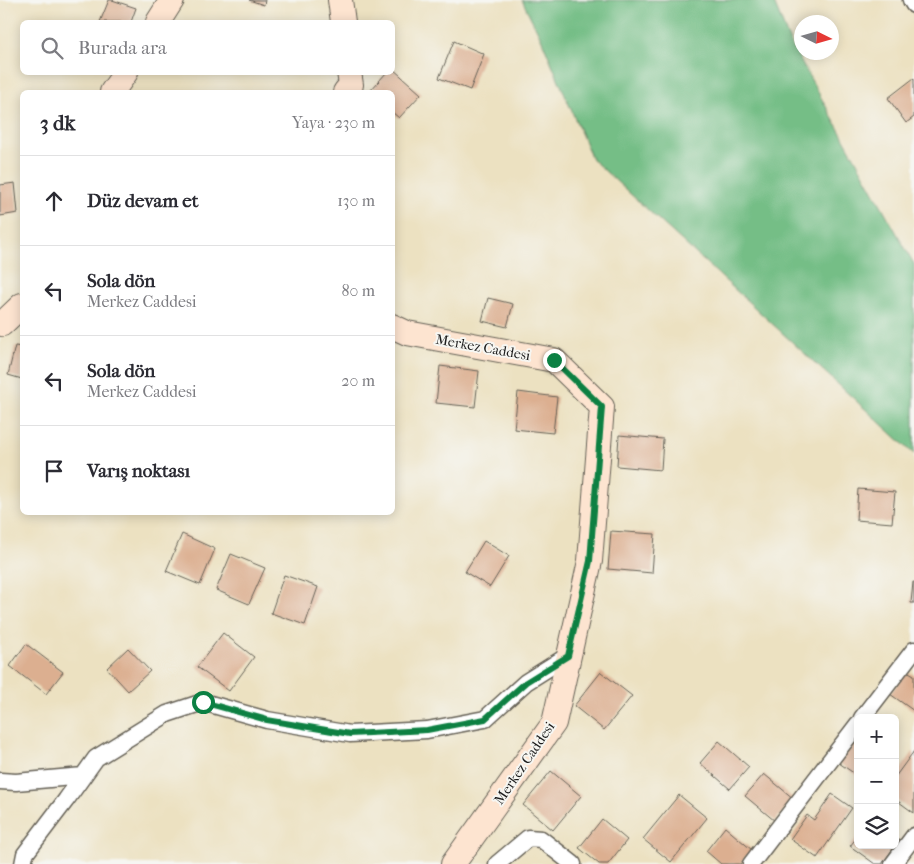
<!DOCTYPE html>
<html lang="tr">
<meta charset="utf-8">
<style>
:root{--surface:#fff;--page:#f2f2f3;--text:#2b2b33;--muted:#7c7c81;--line:#e1e1e2}
body{margin:0;font-family:"IM FELL French Canon",serif;background:var(--page);color:var(--text)}
.controls{position:absolute;right:15px;bottom:15px;display:grid;overflow:hidden;border-radius:8px;box-shadow:0 2px 12px #0003}
.controls button{width:45px;height:45px;display:grid;place-items:center;padding:0;border:0;border-bottom:1px solid var(--line);background:var(--surface);color:var(--text);font:25px sans-serif}
.compass{position:absolute;left:794px;top:15px;width:45px;height:45px;border-radius:50%;background:var(--surface);box-shadow:0 2px 12px #0003;rotate:95deg}
.stop{position:absolute;width:15px;height:15px;margin:-11px;border:4px solid #0b8043;border-radius:50%;background:#fff}
.stop.end{background:#0b8043;border-color:#fff;box-shadow:0 1px 5px #0008}
.list{margin:0;padding:0;list-style:none}
h2{display:flex;justify-content:space-between;align-items:center;height:65px;margin:0;padding:0 20px;font-size:21px}
h2 small{font-size:16px;font-weight:400;color:var(--muted)}
.list li{display:grid;grid-template-columns:32px 1fr auto;gap:15px;align-items:center;box-sizing:border-box;height:90px;padding:0 20px;border-top:1px solid var(--line)}
.list b{display:block;font-size:19px;white-space:nowrap}
.list p{margin:0;font-size:16px;white-space:nowrap;color:var(--muted)}
.list em{font-size:16px;font-style:normal;color:var(--muted)}
.icon{flex:none;width:28px;height:28px;fill:none;stroke:currentColor;stroke-width:2;stroke-linecap:round;stroke-linejoin:round}
.map{position:relative;flex:none;width:914px;height:864px;overflow:hidden}
.search{position:absolute;background:var(--surface);box-shadow:0 2px 12px #0003;left:20px;top:20px;width:375px;height:55px;display:flex;align-items:center;gap:12px;box-sizing:border-box;padding:0 18px;border-radius:8px;color:var(--muted);font-size:19px}
.panel{position:absolute;background:var(--surface);box-shadow:0 2px 12px #0003;left:20px;top:90px;width:375px;height:425px;border-radius:8px}
.map>svg:first-child{display:block}
.forest{fill:#74be86;stroke:#486d51}
.building{fill:#dcaf90}
.lines{fill:none;stroke-linecap:round;stroke-linejoin:round}
.street-casing{stroke:#656156;stroke-width:19}
.secondary-casing{stroke:#656156;stroke-width:26}
.street{stroke:#fff;stroke-width:16}
.secondary{stroke:#fde4d0;stroke-width:24}
.route{stroke:#0b8043;stroke-width:6}
.labels{text-anchor:middle;stroke-width:4;stroke-linejoin:round;paint-order:stroke}
.street-label{font-size:14px;fill:#1c1c1c;stroke:#f6f6f2}
</style>
<div class="map">
<svg width="914" height="864" viewBox="0 0 914 864">
<rect width="100%" height="100%" fill="#f6f6f2"/>
<filter id="ink" filterUnits="userSpaceOnUse"><feTurbulence type="fractalNoise" baseFrequency=".02" numOctaves="2"/><feDisplacementMap in="SourceGraphic" scale="10" xChannelSelector="R" yChannelSelector="G"/><feConvolveMatrix kernelMatrix="1 2 1 2 8 2 1 2 1" color-interpolation-filters="sRGB"/></filter>
<filter id="wash" filterUnits="userSpaceOnUse"><feTurbulence type="fractalNoise" baseFrequency=".0096" numOctaves="4" result="noise"/><feDisplacementMap in="SourceGraphic" scale="20" xChannelSelector="R" yChannelSelector="G"/><feGaussianBlur stdDeviation="1.12" result="paint"/><feColorMatrix in="noise" values="0 0 0 0 0 0 0 0 0 0 0 0 0 0 0 0 0 1.4 0 .05"/><feComposite in="paint" operator="in"/></filter>
<g filter="url(#wash)">
<rect width="100%" height="100%" fill="#ece1c1"/>
<path class="forest" d="M 522,0 L 773,0 L 790,42 L 914,264 L 914,454 L 693,251 L 592,159 L 541,38 Z"/>
<g id="blocks">
<path class="building" d="M 109,0 L 112,0 L 136,8 L 131,22 L 100,22 Z
M 249,0 L 265,0 L 264,5 Z
M 454,41 L 484,54 L 470,90 L 439,78 Z
M 392,68 L 421,94 L 399,118 L 392,112 L 392,92 L 371,92 L 370,91 L 387,72 L 392,72 Z
M 914,78 L 914,117 L 906,123 L 888,98 Z
M 15,183 L 18,213 L 0,216 L 0,185 Z
M 488,298 L 513,304 L 507,327 L 482,321 Z
M 15,346 L 22,347 L 22,379 L 8,375 Z
M 440,366 L 479,371 L 475,407 L 436,403 Z
M 518,392 L 557,397 L 553,433 L 514,429 Z
M 619,435 L 663,439 L 661,470 L 617,466 Z
M 858,489 L 895,492 L 892,523 L 856,520 Z
M 611,531 L 655,534 L 652,573 L 608,569 Z
M 182,534 L 215,549 L 200,585 L 166,571 Z
M 484,541 L 509,556 L 490,587 L 465,572 Z
M 231,554 L 265,568 L 249,604 L 216,590 Z
M 284,575 L 318,587 L 305,625 L 271,613 Z
M 913,582 L 914,582 L 914,603 L 911,603 Z
M 223,633 L 254,657 L 229,691 L 197,667 Z
M 26,644 L 63,672 L 46,694 L 10,666 Z
M 128,648 L 150,671 L 128,691 L 107,668 Z
M 907,671 L 914,675 L 914,711 L 890,694 Z
M 601,672 L 632,696 L 604,730 L 574,706 Z
M 858,737 L 858,776 L 839,763 Z
M 719,741 L 749,767 L 730,789 L 700,763 Z
M 914,751 L 914,813 L 895,799 L 895,777 Z
M 551,771 L 581,796 L 553,830 L 523,805 Z
M 764,774 L 794,799 L 775,821 L 745,796 Z
M 832,794 L 852,808 L 817,858 L 790,839 L 807,815 L 814,820 Z
M 679,795 L 707,818 L 671,862 L 643,839 Z
M 602,819 L 627,840 L 608,864 L 599,864 L 579,848 Z
M 725,827 L 752,850 L 740,864 L 721,864 L 706,851 Z
M 858,836 L 858,845 L 895,845 L 895,841 L 897,843 L 882,864 L 875,864 L 850,846 Z"/>
</g>
</g>
<g filter="url(#ink)">
<use href="#blocks" fill-opacity="0" stroke="#656156" stroke-width="1"/>
<g class="lines">
<defs>
<path id="street" d="M 911,0 L 914,5
M 862,718 L 914,650
M 0,781 L 16,782 L 83,776
M 23,864 L 25,854 L 66,800 L 96,758 L 167,714 L 203,702 L 267,720 L 350,734 L 427,730 L 485,719 L 526,682 L 569,655
M 497,864 L 528,838 L 541,839 L 573,864
M 751,864 L 858,724
M 893,864 L 914,836"/>
<path id="secondary" d="M 340,0 L 343,22
M 158,22 L 172,0
M 112,92 L 126,72
M 345,92 L 351,85 L 349,72
M 0,323 L 2,324 L 22,305
M 392,326 L 407,333 L 554,360 L 602,407 L 590,561 L 554,723 L 453,864"/>
</defs>
<use href="#street" class="street-casing"/>
<use href="#secondary" class="secondary-casing"/>
<use href="#street" class="street"/>
<use href="#secondary" class="secondary"/>
</g>
</g>
<g class="lines" filter="url(#ink)">
<path class="route" d="M 203,702 L 267,720 L 350,734 L 427,730 L 485,719 L 526,682 L 568,656 L 590,561 L 602,407 L 554,360"/>
</g>
<g class="labels">
<g class="street-label">
<text transform="translate(483 347) rotate(10)" y="5">Merkez Caddesi</text>
<text transform="translate(524 763) rotate(-56)" y="5">Merkez Caddesi</text>
</g>
</g>
</svg>
<div class="controls">
<button>+</button>
<button>−</button>
<button><svg class="icon" aria-label="layers" viewBox="0 0 24 24"><path d="M12 4l9 5-9 5-9-5zM3 14l9 5 9-5"/></svg></button>
</div>
<svg class="compass" viewBox="-18 -18 36 36"><path d="M0-13l5 13h-10z" fill="#e53935"/><path d="M0 13l5-13h-10z" fill="#7c7c81"/></svg>
<div class="stop" style="left:203px;top:702px"></div>
<div class="stop end" style="left:554px;top:360px"></div>
<div class="search"><svg class="icon" aria-label="search" viewBox="0 0 24 24"><circle cx="10" cy="10" r="6"/><path d="M15 15l6 6"/></svg>Burada ara</div>
<section class="panel">
<h2>3 dk<small>Yaya · 230 m</small></h2>
<ul class="list">
<li><svg class="icon" aria-label="ahead" viewBox="0 0 24 24"><path d="M12 20V5M6 11l6-6 6 6"/></svg><div><b>Düz devam et</b></div><em>130 m</em></li>
<li><svg class="icon" aria-label="left" viewBox="0 0 24 24"><path d="M17 20v-9H6M10 6l-5 5 5 5"/></svg><div><b>Sola dön</b><p>Merkez Caddesi</p></div><em>80 m</em></li>
<li><svg class="icon" aria-label="left" viewBox="0 0 24 24"><path d="M17 20v-9H6M10 6l-5 5 5 5"/></svg><div><b>Sola dön</b><p>Merkez Caddesi</p></div><em>20 m</em></li>
<li><svg class="icon" aria-label="arrive" viewBox="0 0 24 24"><path d="M6 21V4h12l-3 4 3 4H6"/></svg><div><b>Varış noktası</b></div></li>
</ul>
</section>
</div>
